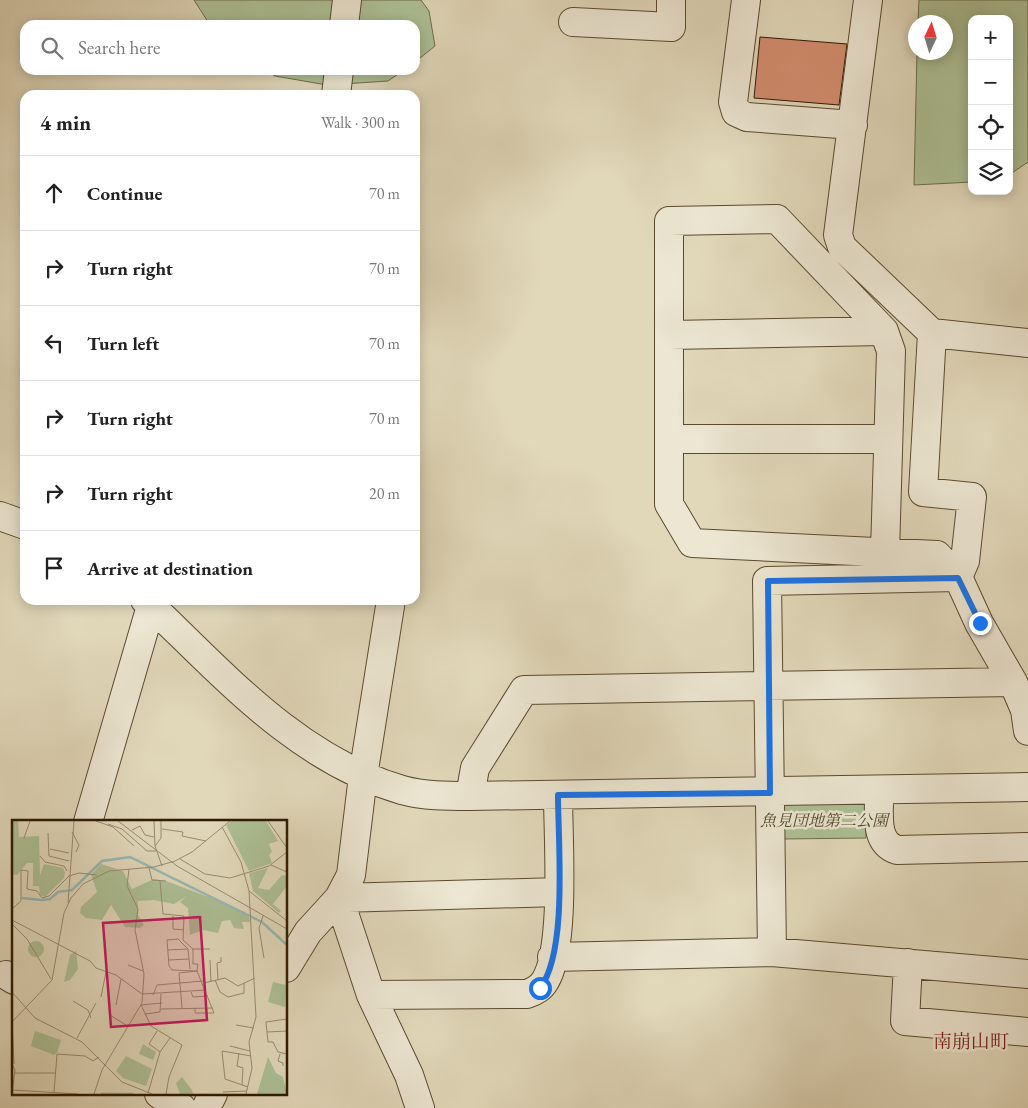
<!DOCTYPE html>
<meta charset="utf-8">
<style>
:root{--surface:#fff;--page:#f6f6f6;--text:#222;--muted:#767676;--line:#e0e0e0}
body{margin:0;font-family:"EB Garamond","Noto Serif JP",serif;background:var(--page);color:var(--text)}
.controls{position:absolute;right:15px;top:15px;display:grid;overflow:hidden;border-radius:10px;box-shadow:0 2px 12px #0003}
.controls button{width:45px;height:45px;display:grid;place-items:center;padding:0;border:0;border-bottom:1px solid var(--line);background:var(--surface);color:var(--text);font:25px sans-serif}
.compass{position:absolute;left:908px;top:15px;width:45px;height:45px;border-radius:50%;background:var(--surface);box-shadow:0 2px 12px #0003;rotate:4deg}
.stop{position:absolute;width:15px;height:15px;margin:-11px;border:4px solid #1a73e8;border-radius:50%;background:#fff}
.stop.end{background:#1a73e8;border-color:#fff;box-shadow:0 1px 5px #0008}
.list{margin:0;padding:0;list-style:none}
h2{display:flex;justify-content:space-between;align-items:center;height:65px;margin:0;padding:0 20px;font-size:21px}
h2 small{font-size:16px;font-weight:400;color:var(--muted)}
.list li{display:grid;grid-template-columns:32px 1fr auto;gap:15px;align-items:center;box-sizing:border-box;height:75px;padding:0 20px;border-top:1px solid var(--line)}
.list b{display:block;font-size:19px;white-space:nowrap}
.list em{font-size:16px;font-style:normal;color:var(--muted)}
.icon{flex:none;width:28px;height:28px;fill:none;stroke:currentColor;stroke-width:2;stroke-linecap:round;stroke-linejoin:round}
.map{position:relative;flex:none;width:1028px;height:1108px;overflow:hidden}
.search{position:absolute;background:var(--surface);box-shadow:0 2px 12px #0003;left:20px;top:20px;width:400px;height:55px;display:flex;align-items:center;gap:12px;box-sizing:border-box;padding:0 18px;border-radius:15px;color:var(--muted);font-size:19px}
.panel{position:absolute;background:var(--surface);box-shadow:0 2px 12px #0003;left:20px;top:90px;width:400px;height:515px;border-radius:15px}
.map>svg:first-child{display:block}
.green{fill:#adc095;stroke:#6e6d4b}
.building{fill:#d38d6f;stroke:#2e1a01}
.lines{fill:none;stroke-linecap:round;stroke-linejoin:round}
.minor-casing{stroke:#5b4a2f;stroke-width:30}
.minor{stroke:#ece6d2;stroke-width:28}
.route{stroke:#1a73e8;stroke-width:6}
.labels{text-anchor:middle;stroke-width:5;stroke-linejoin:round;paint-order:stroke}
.park-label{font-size:16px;font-style:italic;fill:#544c2d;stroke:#ece6d2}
.quarter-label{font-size:19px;fill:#7a1f14;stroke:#ece6d2}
.inset-river{fill:none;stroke:#96b8b8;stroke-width:2.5}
.inset-road{fill:none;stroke:#998c70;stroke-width:1}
.view{fill:#c2185b;fill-opacity:0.15;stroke:#c2185b;stroke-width:2.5}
.inset-edge{fill:none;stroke:#2e1a01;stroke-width:2.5}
</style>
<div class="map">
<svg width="1028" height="1108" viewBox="0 0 1028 1108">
<rect width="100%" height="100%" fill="#e1d8ba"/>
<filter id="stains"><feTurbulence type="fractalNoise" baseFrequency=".004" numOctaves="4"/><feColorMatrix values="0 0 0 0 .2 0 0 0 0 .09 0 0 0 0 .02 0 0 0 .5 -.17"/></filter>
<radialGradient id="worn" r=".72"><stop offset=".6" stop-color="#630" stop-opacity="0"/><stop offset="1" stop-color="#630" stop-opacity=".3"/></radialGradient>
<path class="green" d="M 194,0 L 421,0 L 429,11 L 435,46 L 415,62 L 415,25 L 210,25 Z
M 919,0 L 1028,0 L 1028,162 L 1009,175 L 1009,19 L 972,19 L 972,182 L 914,185 L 917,53 L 946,52 L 946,22 L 918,22 Z
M 264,70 L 404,70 L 388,81 L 327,85 L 275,76 Z
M 866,801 L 866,838 L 782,839 L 782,802 Z"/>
<path class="building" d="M 760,37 L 847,44 L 839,105 L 754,98 Z"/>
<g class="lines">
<defs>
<path id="minor" d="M 746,0 L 733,102 L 736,112 L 747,117 L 853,125
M 573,22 L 671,27 L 671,0
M 344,25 L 347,0
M 336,95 L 339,70
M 932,333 L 1028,343
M 670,335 L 884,331
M 670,439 L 888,439
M 0,516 L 25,525
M 885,552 L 891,351 L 884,331 L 777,219 L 669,221 L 669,504 L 692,543 L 937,555 L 958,577 L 979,623 L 1013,682 L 1025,710 L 1028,731
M 145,600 C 222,673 296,759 402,790 C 424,796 447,796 470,796 L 1028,787
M 879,790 C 880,812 873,842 897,850 L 1028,847
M 470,796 L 475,768 L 524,690 L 1013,682
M 88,822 L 151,606
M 339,898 L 371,995 L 409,1075 L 420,1108
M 339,898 L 559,892
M 772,952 L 767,581 L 958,577 L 965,561 L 972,497 L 923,492 L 932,333 L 842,247 L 838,235 L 868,0
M 552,957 L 772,952 L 1028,974
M 908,963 L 905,1021 L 1028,1032
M 286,968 L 308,932 L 339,898 L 351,875 L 363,776 L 391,600
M 6,975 L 14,980
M 371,995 L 527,994 C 535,991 541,988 545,981 C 566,947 558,837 558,795
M 159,1094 L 182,1108
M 206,1108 L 213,1094"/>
</defs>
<use href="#minor" class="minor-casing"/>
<use href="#minor" class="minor"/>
</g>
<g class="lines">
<path class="route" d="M 540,988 C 568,952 558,842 558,795 L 770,793 L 768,581 L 958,578 L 980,623"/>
</g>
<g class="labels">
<g class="park-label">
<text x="824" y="826">魚見団地第二公園</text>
</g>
<g class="quarter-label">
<text x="971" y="1048">南崩山町</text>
</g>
</g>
<g transform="translate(12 820)">
<rect width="275" height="275" fill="#e1d8ba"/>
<path d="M 0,1 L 6,1 L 7,17 L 27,16 L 28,55 L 32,44 L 51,48 L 53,52 L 52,58 L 33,77 L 28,75 L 27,66 L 21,66 L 21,43 L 15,43 L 5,55 L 0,54 ZM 220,1 L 254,1 L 266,21 L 257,24 L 260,32 L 257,35 L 260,43 L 237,51 L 214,5 ZM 89,44 L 111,51 L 120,69 L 142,59 L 154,61 L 215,84 L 237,97 L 238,102 L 230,102 L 232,109 L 222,108 L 218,100 L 210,101 L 206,113 L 191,110 L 178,115 L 176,88 L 168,82 L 175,76 L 162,84 L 142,80 L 126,81 L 126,95 L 132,105 L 128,108 L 113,107 L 99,85 L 90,100 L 74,98 L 68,93 L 69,87 L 85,72 L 79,55 ZM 256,48 L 246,68 L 257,70 L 270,55 L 275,56 L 275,66 L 261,84 L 269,91 L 267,93 L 241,71 L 237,53 ZM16 129a8 8 0 1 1 16 0a8 8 0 1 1-16 0ZM 64,131 L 66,149 L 58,160 L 52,162 L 58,135 ZM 261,162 L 274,165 L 273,187 L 256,182 ZM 23,211 L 49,220 L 45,233 L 42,235 L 19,226 ZM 131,224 L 144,232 L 141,240 L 127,234 ZM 114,236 L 140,249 L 134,266 L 111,258 L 104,251 ZM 256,237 L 264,253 L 271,257 L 275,274 L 245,274 ZM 170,257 L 180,270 L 181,274 L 168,274 L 164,263 Z" fill="#adc095"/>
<path class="inset-river" d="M 10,78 L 30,80M 30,80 L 38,79 L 46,72 L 60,70 L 90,41 L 118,37 L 250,102 L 275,125M 89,274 L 121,274"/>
<path class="inset-road" d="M 84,1 L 101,7 L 122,26M 106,1 L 165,46 L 275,109M 142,1 L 143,26 L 150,46M 256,1 L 275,28M 96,4 L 110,9 L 135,31 L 144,31M 210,7 L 229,42 L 237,71 L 244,197 L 237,222 L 240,248 L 234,274M 150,9 L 171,12 L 170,16 L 194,21M 120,10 L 128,6 L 133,15 L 142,17M 60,12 L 67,25 L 64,32M 36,13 L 37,36 L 57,41M 12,18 L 18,1M 143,26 L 149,18 L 149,1M 38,29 L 57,33M 28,36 L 33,42 L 52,46 L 55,51M 168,39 L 193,54 L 218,58 L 257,46 L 275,32M 259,45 L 275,52M 137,48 L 140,60 L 154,61M 148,61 L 151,94 L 172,96 L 171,120 L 181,129 L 181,144 L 186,144 L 185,151 L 167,153 L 170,188M 237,71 L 275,101M 56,83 L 62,1M 0,89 L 9,81 L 9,50 L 16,51 L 15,69 L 25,71 L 30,78 L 37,76 L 57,56 L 67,53 L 85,55M 161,96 L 161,109 L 172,110M 251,96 L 247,108 L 252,138M 0,100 L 78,141 L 84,148 L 104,155 L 130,174 L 194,170M 0,104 L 15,119 L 39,159M 181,129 L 198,129M 156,130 L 176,129M 157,140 L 177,139M 198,140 L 199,162M 116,145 L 131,151M 178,149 L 176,129 L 166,119 L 155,120 L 157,146 L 160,150 L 185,151 L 202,193 L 183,193 L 183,188M 203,160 L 208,172 L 216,177 L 232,173 L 232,163M 206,160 L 205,143 L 209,142 L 209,137M 192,163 L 213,158 L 226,166 L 243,158M 0,172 L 23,198 L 70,222 L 110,262 L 140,274M 179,172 L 181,177 L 196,176M 141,175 L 145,165 L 191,161M 89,177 L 94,152M 61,181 L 76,190 L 79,198M 104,185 L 109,159M 129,185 L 139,206 L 170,225 L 157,257 L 154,274M 129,185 L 150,183M 149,189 L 201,188M 133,194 L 148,192 L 149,174M 98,195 L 117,207M 275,199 L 254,202 L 256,222 L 261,222 L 266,232 L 275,234M 0,202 L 2,244M 0,202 L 40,160 L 52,93 L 59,78 L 71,64 L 97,51 L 142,47 L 163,41 L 180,32 L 218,1M 224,205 L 242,208M 145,211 L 137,224 L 148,232M 255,212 L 275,211M 65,218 L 84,183M 218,226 L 238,231M 227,233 L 225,246 L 231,248 L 230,265M 268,234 L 266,241 L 271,243 L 271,246M 0,244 L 3,250 L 0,274M 3,253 L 44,253M 236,267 L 213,259 L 210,231 L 239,236M 0,270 L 66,274M 42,272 L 45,234 L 73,236 L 81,241 L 87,237M 211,272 L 235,271M 136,273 L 148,232 L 158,218M 82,274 L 90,250 L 130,183 L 132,154 L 123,110 L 126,89 L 115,66 L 117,49"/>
<path class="view" d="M 188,97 L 195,200 L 99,207 L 91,103 Z"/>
<rect width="275" height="275" class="inset-edge"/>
</g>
<rect width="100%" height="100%" filter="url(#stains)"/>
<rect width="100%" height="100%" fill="url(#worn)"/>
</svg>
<div class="controls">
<button>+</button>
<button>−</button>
<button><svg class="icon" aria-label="locate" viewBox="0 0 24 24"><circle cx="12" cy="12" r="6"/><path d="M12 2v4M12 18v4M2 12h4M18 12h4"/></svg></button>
<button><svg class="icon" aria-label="layers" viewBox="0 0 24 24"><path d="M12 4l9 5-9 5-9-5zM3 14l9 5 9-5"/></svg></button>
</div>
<svg class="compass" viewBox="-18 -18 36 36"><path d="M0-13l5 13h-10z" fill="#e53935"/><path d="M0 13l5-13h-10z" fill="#767676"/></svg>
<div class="stop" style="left:540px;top:988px"></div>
<div class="stop end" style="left:980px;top:623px"></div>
<div class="search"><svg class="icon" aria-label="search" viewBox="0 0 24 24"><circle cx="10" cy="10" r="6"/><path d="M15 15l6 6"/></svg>Search here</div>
<section class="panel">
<h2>4 min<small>Walk · 300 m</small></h2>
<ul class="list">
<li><svg class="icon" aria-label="ahead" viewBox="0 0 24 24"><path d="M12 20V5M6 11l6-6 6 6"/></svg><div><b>Continue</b></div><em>70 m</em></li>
<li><svg class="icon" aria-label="right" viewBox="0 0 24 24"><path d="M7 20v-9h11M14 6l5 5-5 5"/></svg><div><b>Turn right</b></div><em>70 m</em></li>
<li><svg class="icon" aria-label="left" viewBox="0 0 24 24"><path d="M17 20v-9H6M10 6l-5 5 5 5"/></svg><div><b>Turn left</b></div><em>70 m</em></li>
<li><svg class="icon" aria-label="right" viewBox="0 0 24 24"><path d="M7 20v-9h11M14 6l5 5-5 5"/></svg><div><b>Turn right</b></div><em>70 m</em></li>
<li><svg class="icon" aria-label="right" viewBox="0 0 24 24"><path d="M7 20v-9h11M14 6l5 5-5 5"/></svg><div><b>Turn right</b></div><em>20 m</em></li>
<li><svg class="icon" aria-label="arrive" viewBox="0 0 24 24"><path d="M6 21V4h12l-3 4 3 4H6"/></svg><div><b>Arrive at destination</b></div></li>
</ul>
</section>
</div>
